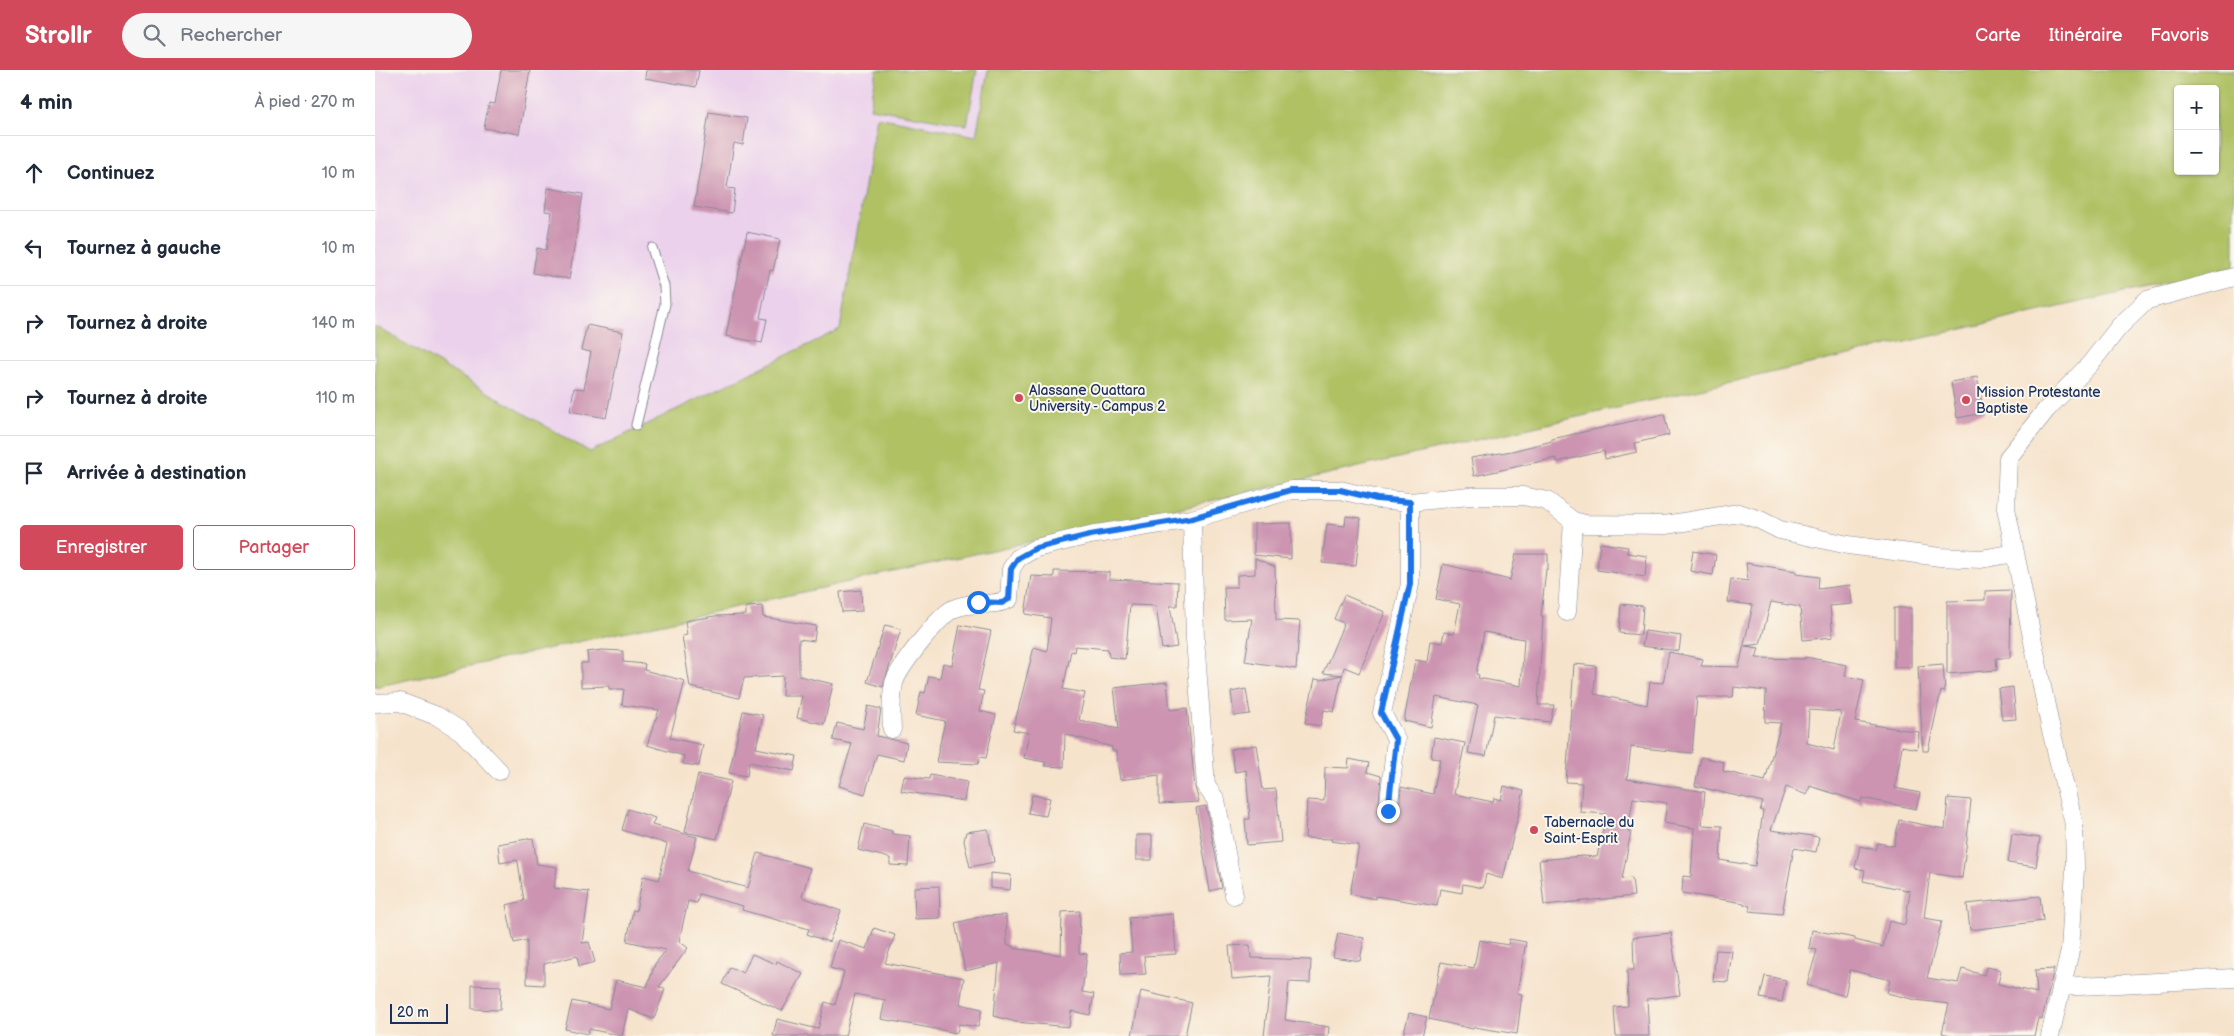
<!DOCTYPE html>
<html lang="fr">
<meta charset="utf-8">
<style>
:root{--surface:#fff;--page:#f6f6f7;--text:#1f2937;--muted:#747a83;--line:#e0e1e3;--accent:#d1495b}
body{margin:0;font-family:"Balsamiq Sans",sans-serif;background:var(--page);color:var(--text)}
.controls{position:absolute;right:15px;top:15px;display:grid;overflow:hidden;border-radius:5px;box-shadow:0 1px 4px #0004}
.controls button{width:45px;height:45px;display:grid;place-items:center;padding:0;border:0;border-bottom:1px solid var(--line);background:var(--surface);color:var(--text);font:25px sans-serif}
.scale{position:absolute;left:15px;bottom:12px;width:58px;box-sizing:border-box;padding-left:5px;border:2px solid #1b2f5e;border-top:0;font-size:14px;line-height:18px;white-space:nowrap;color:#1b2f5e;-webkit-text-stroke:4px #fbf7ec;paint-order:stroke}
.stop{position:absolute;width:15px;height:15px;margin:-11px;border:4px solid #1a73e8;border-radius:50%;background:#fff}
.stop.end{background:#1a73e8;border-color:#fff;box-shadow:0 1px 5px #0008}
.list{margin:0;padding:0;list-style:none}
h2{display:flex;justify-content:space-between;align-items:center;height:65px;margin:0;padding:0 20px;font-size:21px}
h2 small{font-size:16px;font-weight:400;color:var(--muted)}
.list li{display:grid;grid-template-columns:32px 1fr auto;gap:15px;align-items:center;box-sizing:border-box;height:75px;padding:0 20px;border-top:1px solid var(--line)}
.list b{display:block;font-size:19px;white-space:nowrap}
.list em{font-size:16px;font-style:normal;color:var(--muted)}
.actions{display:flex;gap:10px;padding:15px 20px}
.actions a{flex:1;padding:11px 0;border:1px solid var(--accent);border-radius:5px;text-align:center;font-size:18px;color:var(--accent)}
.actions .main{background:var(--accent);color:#fff}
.icon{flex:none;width:28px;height:28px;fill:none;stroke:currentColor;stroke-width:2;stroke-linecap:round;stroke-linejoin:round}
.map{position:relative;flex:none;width:1859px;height:966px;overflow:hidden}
header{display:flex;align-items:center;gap:30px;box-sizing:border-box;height:70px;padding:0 25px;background:var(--accent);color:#fff}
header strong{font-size:24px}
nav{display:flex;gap:28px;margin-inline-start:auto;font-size:18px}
.search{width:350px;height:45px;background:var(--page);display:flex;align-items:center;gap:12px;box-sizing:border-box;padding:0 18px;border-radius:28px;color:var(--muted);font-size:19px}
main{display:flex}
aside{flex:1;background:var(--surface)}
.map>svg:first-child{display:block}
.built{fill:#ebd1ec;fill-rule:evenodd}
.green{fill:#afc164;stroke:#657861;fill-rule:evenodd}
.building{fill:#cc94b1;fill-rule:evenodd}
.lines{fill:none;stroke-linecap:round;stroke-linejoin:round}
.service-casing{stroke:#888995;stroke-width:11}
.minor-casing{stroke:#888995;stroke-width:19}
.service{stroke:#fff;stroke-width:9}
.minor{stroke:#fff;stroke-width:18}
.route{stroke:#1a73e8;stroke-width:6}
.poi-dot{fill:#d1495b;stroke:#fbf7ec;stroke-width:2}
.labels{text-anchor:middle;stroke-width:4;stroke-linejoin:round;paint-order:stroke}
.poi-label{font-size:14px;fill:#1b2f5e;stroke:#fbf7ec;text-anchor:start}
</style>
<header>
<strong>Strollr</strong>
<div class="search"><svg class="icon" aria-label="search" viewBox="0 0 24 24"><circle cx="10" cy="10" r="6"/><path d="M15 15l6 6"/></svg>Rechercher</div>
<nav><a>Carte</a><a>Itinéraire</a><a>Favoris</a></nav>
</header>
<main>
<aside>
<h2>4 min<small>À pied · 270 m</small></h2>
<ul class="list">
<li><svg class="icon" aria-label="ahead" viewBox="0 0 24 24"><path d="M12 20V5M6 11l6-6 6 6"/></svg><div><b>Continuez</b></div><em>10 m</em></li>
<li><svg class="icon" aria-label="left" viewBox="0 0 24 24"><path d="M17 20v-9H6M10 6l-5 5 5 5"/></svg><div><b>Tournez à gauche</b></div><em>10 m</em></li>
<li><svg class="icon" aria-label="right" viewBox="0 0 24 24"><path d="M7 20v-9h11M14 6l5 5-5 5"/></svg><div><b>Tournez à droite</b></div><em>140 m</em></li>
<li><svg class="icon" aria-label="right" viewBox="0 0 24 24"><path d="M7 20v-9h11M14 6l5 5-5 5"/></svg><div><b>Tournez à droite</b></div><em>110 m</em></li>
<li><svg class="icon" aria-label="arrive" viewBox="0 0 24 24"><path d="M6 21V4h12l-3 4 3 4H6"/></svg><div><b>Arrivée à destination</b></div></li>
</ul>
<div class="actions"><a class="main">Enregistrer</a><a>Partager</a></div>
</aside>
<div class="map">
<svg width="1859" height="966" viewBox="0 0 1859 966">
<rect width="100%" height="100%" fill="#fbf7ec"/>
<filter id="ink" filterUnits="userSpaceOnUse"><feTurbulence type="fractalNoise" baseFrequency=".02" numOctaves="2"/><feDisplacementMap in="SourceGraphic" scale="10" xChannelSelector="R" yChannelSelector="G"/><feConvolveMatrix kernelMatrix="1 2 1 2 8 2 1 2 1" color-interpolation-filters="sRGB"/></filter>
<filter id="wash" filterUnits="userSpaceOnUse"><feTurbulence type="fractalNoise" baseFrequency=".0096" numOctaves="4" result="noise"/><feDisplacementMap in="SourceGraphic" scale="20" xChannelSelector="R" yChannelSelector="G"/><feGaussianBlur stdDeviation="1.12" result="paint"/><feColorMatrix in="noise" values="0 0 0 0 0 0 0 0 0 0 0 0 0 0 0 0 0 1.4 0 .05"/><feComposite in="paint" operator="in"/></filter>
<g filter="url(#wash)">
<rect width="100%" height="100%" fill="#f6e3cc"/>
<path class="built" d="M 0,0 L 1859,0 L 1859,197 L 0,617 ZM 1803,19 L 1840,19 L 1840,101 L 1803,101 Z"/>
<path class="green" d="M 502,0 L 602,0 L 592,55 L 495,38 Z
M 613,0 L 1859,0 L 1859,197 L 717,458 L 0,617 L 0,256 L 215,382 L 465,259 L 502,47 L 601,66 ZM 1803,19 L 1840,19 L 1840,101 L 1803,101 Z"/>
<g id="blocks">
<path class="building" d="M 126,0 L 155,0 L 144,64 L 109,58 L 114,33 L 120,34 Z
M 271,0 L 324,0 L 321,17 L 270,8 Z
M 334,42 L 372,48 L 368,75 L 359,73 L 352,118 L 360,119 L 357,143 L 319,137 Z
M 173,118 L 208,124 L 194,209 L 158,203 L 162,178 L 171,180 L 177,142 L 170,141 Z
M 372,162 L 405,169 L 398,201 L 395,200 L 385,248 L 392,249 L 387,273 L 351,266 Z
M 212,255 L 248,262 L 231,348 L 195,341 L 199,318 L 209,319 L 216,282 L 206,280 Z
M 1602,307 L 1609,343 L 1582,348 L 1576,312 Z
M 1289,344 L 1294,365 L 1260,373 L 1262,382 L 1230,389 L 1229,381 L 1182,392 L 1181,388 L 1099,406 L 1096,388 L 1137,381 L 1177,371 L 1177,369 Z
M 971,446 L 986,448 L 981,496 L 947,493 L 952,454 L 970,456 Z
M 916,453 L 916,489 L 879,485 L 879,454 Z
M 1225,473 L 1253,477 L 1252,483 L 1272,486 L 1270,507 L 1222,500 Z
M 1318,481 L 1341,485 L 1338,505 L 1315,501 Z
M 1141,484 L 1173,484 L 1173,499 L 1171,499 L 1166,546 L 1168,546 L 1163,635 L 1179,635 L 1175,652 L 1119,645 L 1111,686 L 1093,683 L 1103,635 L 1061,627 L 1056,657 L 1029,651 L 1040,590 L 1052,592 L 1055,571 L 1067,573 L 1069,562 L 1079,564 L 1085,534 L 1061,529 L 1068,494 L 1135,510 ZM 1109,562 L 1149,569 L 1146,616 L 1103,608 L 1104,605 L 1101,604 Z
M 880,488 L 900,497 L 901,550 L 925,551 L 921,599 L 870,591 L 877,549 L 850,550 L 849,517 L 862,517 L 862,505 L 880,504 Z
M 1371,493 L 1421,501 L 1421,504 L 1444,507 L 1443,519 L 1475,515 L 1477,534 L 1455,536 L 1458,567 L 1428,570 L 1425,537 L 1396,532 L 1385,574 L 1370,576 L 1384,578 L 1381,588 L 1430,589 L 1430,587 L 1472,595 L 1470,606 L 1489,610 L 1480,652 L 1544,662 L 1542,679 L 1527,676 L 1520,718 L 1545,723 L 1541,739 L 1487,728 L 1486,732 L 1435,716 L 1432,725 L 1411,717 L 1396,760 L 1444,767 L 1441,782 L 1419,778 L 1407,844 L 1374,841 L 1375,836 L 1369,835 L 1369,833 L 1307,823 L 1308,806 L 1316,807 L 1319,758 L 1289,753 L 1292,733 L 1258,728 L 1253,762 L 1256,762 L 1247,809 L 1257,808 L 1259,826 L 1169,835 L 1164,790 L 1208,786 L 1222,787 L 1231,744 L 1205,742 L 1207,713 L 1191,712 L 1199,594 L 1221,596 L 1219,624 L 1272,635 L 1275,612 L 1288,613 L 1294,582 L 1328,589 L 1326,596 L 1364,597 L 1378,535 L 1353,532 L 1356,509 L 1373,511 ZM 1359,617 L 1391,621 L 1390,652 L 1406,653 L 1390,711 L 1348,701 L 1349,692 L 1326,687 L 1320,716 L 1388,732 L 1385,740 L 1388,741 L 1380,796 L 1345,790 L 1347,756 L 1327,755 L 1330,722 L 1252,709 L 1256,677 L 1317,683 L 1322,627 L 1358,627 ZM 1434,640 L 1466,642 L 1459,680 L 1432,673 Z
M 679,501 L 734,502 L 734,509 L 803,512 L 802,536 L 795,536 L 802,577 L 787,579 L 781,536 L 755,535 L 750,589 L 734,587 L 733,579 L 700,576 L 699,582 L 696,581 L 688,619 L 710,623 L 704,650 L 744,659 L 739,618 L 792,612 L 795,640 L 812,638 L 820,717 L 824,732 L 784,734 L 784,705 L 745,710 L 741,681 L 737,681 L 737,677 L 690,664 L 689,697 L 670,696 L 670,692 L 649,688 L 654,663 L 638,660 L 659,577 L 672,581 L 676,548 L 650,544 L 656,506 L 679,507 Z
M 486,520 L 487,541 L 467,542 L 465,522 Z
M 1636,520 L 1635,588 L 1621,588 L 1622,600 L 1572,604 L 1572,531 L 1610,530 L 1610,521 Z
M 969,525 L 1010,542 L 984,603 L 969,597 L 959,642 L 949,640 L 945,656 L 930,653 L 940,609 L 945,610 L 967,605 L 948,603 L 969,553 L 959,549 Z
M 1246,534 L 1268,536 L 1266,565 L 1244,563 Z
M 387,536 L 388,547 L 441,556 L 439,571 L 424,569 L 424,606 L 458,614 L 449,654 L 422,648 L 427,626 L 407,626 L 408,606 L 369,608 L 364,628 L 315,617 L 307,566 L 312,565 L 310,551 L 340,546 L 371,545 L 371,537 Z
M 1519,538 L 1536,538 L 1536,597 L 1519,597 Z
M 510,555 L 526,559 L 508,617 L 492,612 Z
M 585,555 L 616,561 L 603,620 L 609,621 L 605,641 L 621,645 L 611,688 L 605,687 L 603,694 L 561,692 L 570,651 L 541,645 L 546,622 L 550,623 L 554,606 L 565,608 L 568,593 L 577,595 Z
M 1270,561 L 1306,566 L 1304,581 L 1267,576 Z
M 227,580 L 248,581 L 248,592 L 270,594 L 269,600 L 310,611 L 295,668 L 328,675 L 324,696 L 308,694 L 309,686 L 272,675 L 284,640 L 247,635 L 249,619 L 234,619 L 234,616 L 206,617 L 206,593 L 213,593 L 212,582 Z
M 1568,594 L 1570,622 L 1566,621 L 1553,681 L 1548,681 L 1543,596 Z
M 1638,617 L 1641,649 L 1627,650 L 1623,619 Z
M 871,619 L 875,644 L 859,646 L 856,622 Z
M 493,636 L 506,639 L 502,666 L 532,673 L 529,690 L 502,684 L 490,724 L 464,716 L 477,674 L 458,670 L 462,653 L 488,659 Z
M 368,641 L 388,645 L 381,678 L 422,686 L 419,701 L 374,692 L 372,706 L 354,703 Z
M 1059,667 L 1090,673 L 1079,724 L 1118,732 L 1119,728 L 1126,730 L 1129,716 L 1149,721 L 1128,809 L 1111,804 L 1108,818 L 1088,814 L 1087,823 L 1065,819 L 1062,836 L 1001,826 L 1001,829 L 975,824 L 984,775 L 956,771 L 957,769 L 930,768 L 932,730 L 949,731 L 950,697 L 973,698 L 974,689 L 994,693 L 992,702 L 1006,706 L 1003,745 L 1007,750 L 1018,750 L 1024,742 L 1026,717 L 1058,724 L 1065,689 L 1056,688 Z
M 881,675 L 888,720 L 901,719 L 906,772 L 872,775 L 870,749 L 875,749 L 871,700 L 860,702 L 856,679 Z
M 323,704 L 356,711 L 342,769 L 310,762 Z
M 555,705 L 592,712 L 589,731 L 526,721 L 529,706 L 554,709 Z
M 657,725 L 675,728 L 671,746 L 653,743 Z
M 1573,728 L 1596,730 L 1592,770 L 1587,808 L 1555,803 L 1549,848 L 1567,851 L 1552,908 L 1583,913 L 1587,899 L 1609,905 L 1611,897 L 1626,900 L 1623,914 L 1662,923 L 1660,900 L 1679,899 L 1667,949 L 1663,948 L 1659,966 L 1580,966 L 1567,963 L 1574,934 L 1541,930 L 1512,923 L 1515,910 L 1475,900 L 1470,926 L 1432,915 L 1442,880 L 1434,879 L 1437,860 L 1480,868 L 1480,870 L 1508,877 L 1514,851 L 1530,855 L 1535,821 L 1488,811 L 1490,800 L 1480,798 L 1485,776 L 1501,780 L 1503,773 L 1519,776 L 1524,750 L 1570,759 Z
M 831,736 L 847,818 L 835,821 L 821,738 Z
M 253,739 L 280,748 L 277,755 L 322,767 L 313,801 L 373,818 L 383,783 L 435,798 L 427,827 L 466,841 L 454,872 L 432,864 L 434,859 L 367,840 L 368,836 L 324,824 L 322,833 L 313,831 L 304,871 L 313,878 L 284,917 L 290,919 L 279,949 L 253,939 L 247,966 L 214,959 L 213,964 L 190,959 L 197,931 L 234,939 L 241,910 L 272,917 L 280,894 L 291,880 L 252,871 L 258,840 L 261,841 L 268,806 L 284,810 L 292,774 L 247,760 Z
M 489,754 L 517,761 L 517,764 L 535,766 L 533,796 L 515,795 L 515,788 L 483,780 Z
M 613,759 L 619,792 L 595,797 L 589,771 L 591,762 Z
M 1637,764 L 1665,768 L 1661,797 L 1633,793 Z
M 761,765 L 777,765 L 777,790 L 761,790 Z
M 158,768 L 162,794 L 182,797 L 179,818 L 214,822 L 207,873 L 214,872 L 220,892 L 204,896 L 202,886 L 169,894 L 169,915 L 152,914 L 152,870 L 139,873 L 131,835 L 149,831 L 143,792 L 142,790 L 125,793 L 123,774 Z
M 615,803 L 636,805 L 635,820 L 615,818 Z
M 564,816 L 565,848 L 540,849 L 539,817 Z
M 1665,826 L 1668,851 L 1595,860 L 1592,834 Z
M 705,841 L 704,883 L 712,884 L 707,922 L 719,924 L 715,945 L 696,941 L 694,957 L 641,952 L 619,946 L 624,893 L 590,901 L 580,853 L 609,846 L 631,845 L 632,875 L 638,876 L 638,878 L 686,885 L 687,842 Z
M 798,844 L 801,884 L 769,886 L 771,904 L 746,905 L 745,883 L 757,882 L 754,848 Z
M 499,858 L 520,865 L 510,893 L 589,908 L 585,934 L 607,939 L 603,957 L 584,954 L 582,963 L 506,949 L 510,930 L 480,924 L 470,966 L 398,966 L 402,949 L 443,959 L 450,932 L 460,935 L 469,902 L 455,898 L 463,870 L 492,879 Z
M 963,863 L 989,868 L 985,891 L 958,887 Z
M 1296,863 L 1305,925 L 1272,929 L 1274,966 L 1241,966 L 1239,937 L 1253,936 L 1252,900 L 1259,900 L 1258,867 Z
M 1134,869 L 1151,872 L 1142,923 L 1147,924 L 1142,964 L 1099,957 L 1098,959 L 1054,949 L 1066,892 L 1099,898 L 1104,870 L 1133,875 Z
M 875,875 L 876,888 L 936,890 L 935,913 L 914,912 L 910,950 L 954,957 L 953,966 L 889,966 L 896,906 L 857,909 L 854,876 Z
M 1341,880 L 1357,881 L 1353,912 L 1338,911 Z
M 377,884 L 401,894 L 402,891 L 428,904 L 407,941 L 347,914 L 355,897 L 368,903 Z
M 1390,906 L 1411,910 L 1407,932 L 1385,928 Z
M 97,915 L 126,916 L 125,940 L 97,939 Z
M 766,921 L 817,933 L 810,966 L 757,966 Z
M 1034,943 L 1052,947 L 1047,966 L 1028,966 Z"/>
</g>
</g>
<g filter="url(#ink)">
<use href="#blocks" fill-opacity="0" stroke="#888995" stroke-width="1"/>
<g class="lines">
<defs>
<path id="service" d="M 261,355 L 290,234 L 289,216 L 277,178"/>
<path id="minor" d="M 817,449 L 820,569 L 831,716 L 841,730 L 859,825
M 1192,542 L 1198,451
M 0,633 L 25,632 L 62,646 L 86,661 L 124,701
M 517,659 C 516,644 516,628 519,613 C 523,598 564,546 578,539 C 596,530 618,538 634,529 L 636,499 L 643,488 L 661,478 L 715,465 L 817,449 L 916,420 L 965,420 L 1003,429 L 1035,432 L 1094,426 L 1148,426 L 1172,431 L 1198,451 L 1210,454 L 1290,455 L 1364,443 L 1385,450 L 1405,460 L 1473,475 L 1565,487 L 1606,489 L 1640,483
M 1013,741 L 1021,669 L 1007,643 L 1035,514 L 1035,432
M 1686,917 L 1859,908
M 1675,966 L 1695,881 L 1700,799 L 1699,754 L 1675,656 L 1631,438 L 1633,388 L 1671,340 L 1715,294 L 1744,257 L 1772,230 L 1859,207"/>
</defs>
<use href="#service" class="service-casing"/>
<use href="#minor" class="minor-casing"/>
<use href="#service" class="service"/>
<use href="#minor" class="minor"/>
</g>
</g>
<g class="lines" filter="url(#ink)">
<path class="route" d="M 603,532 L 627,533 L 634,529 L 636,499 L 643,488 L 661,478 L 715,465 L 817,448 L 916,420 L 965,420 L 1002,429 L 1035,432 L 1035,514 L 1006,643 L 1021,670 L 1013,741"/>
</g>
<g class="poi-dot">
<circle cx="644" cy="328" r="5"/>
<circle cx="1591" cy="330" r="5"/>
<circle cx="1159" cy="760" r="5"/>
</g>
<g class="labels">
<g class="poi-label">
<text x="654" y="325">Alassane Ouattara<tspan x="654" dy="16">University - Campus 2</tspan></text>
<text x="1601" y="327">Mission Protestante<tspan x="1601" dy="16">Baptiste</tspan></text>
<text x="1169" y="757">Tabernacle du<tspan x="1169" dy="16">Saint-Esprit</tspan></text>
</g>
</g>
</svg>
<div class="controls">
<button>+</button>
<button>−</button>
</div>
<div class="scale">20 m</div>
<div class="stop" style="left:603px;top:532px"></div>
<div class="stop end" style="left:1013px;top:741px"></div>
</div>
</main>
